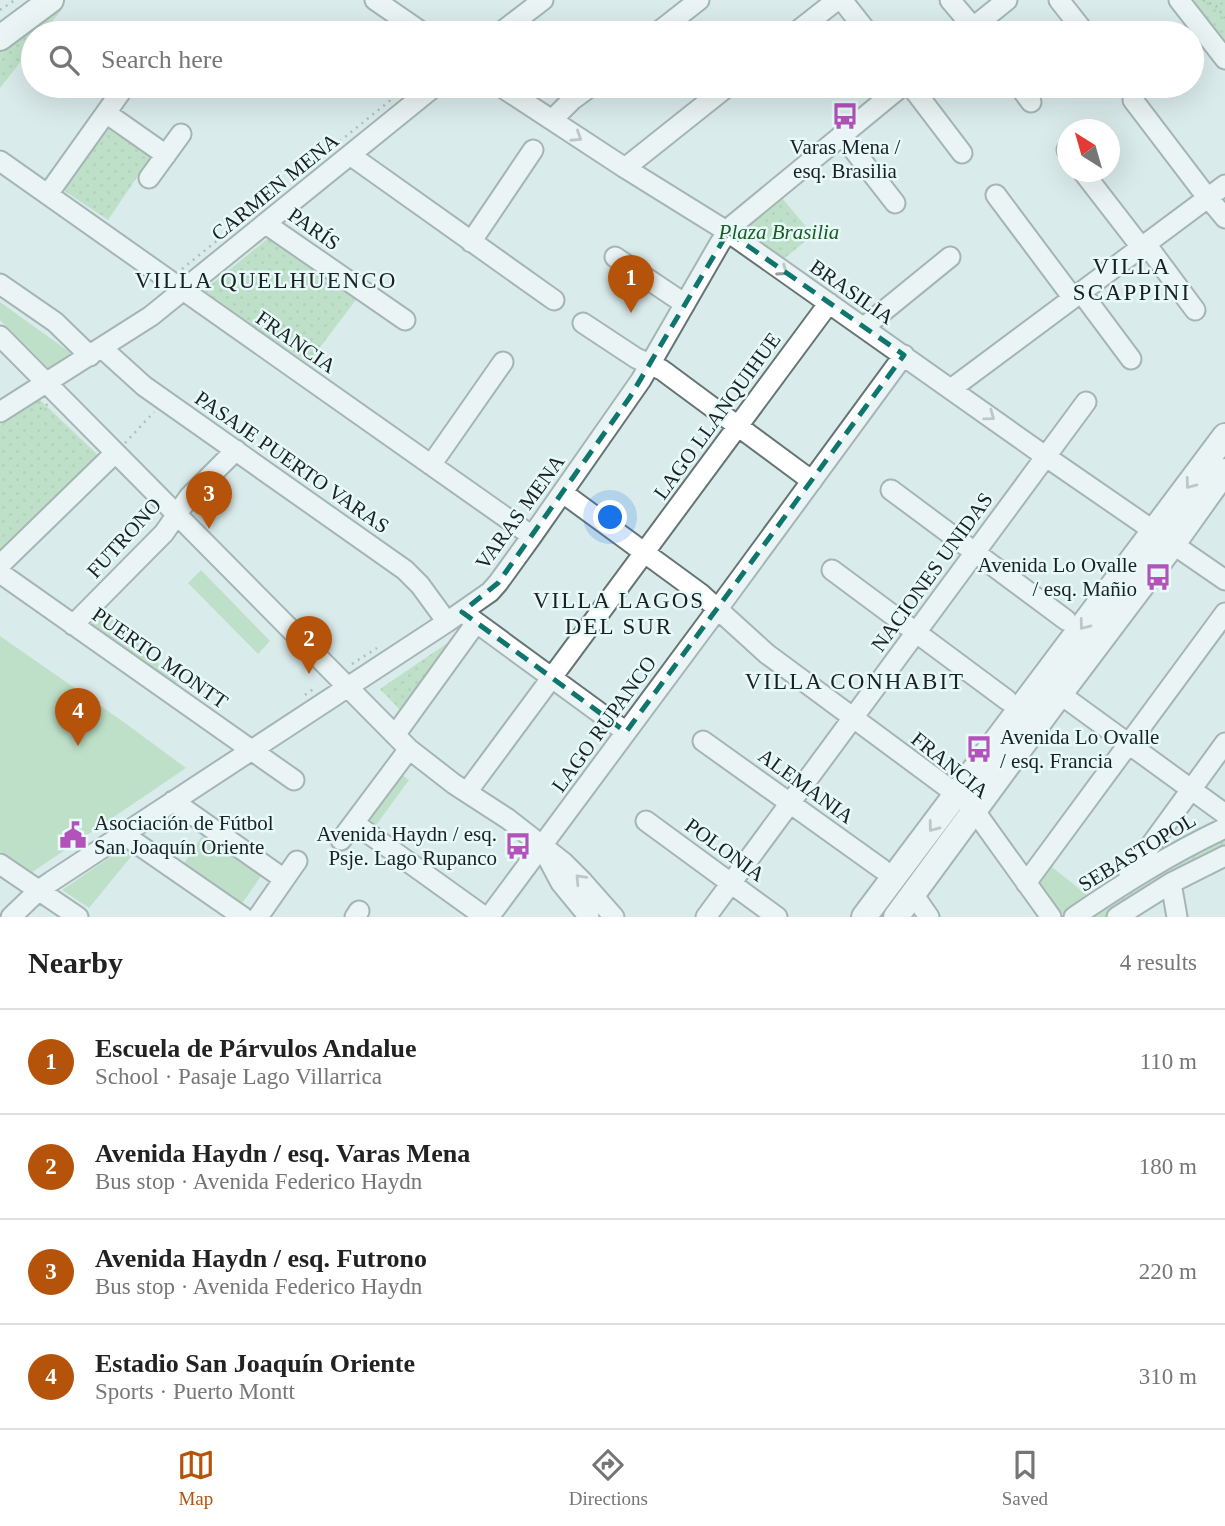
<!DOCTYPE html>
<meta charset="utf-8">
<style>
:root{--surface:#fff;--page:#f2f2f2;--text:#222;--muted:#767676;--line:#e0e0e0;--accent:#b45309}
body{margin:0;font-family:Georgia,serif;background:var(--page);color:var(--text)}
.compass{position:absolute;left:1057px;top:119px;width:63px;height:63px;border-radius:50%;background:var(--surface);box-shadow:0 7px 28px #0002;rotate:323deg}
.you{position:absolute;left:611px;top:518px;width:24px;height:24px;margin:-18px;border:5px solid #fff;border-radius:50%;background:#1a73e8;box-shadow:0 0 0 10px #1a73e833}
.badge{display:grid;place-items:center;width:46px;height:46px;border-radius:50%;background:var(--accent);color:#fff;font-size:23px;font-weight:700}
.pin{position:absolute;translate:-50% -58px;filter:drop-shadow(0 2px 4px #0008)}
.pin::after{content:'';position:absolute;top:37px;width:24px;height:21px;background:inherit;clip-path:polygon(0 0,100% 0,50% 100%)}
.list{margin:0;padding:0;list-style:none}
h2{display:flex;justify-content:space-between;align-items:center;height:91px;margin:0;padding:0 28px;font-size:30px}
h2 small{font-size:23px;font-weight:400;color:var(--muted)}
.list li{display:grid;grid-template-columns:46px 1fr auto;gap:21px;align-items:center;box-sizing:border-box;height:105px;padding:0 28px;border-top:2px solid var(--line)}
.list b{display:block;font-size:26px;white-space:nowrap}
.list p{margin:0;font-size:23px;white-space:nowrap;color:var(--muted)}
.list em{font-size:23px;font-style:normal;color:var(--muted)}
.icon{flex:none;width:38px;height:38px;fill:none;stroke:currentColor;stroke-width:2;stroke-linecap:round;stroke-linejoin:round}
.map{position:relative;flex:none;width:1225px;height:917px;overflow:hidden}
.search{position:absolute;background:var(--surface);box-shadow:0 7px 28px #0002;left:21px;right:21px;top:21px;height:77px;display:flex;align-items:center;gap:18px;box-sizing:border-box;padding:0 24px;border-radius:38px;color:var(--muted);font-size:26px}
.sheet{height:511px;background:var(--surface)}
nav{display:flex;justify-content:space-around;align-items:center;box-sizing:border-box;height:98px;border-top:2px solid var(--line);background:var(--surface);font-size:19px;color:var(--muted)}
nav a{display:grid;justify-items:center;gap:4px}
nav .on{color:var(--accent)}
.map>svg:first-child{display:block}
.grass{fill:#9cd29d}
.park{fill:url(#park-dots)}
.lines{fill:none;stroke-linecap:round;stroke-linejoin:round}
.minor-casing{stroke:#657474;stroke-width:23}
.major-casing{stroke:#657474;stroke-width:28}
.path{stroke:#7c8888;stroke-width:2.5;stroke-dasharray:2 5;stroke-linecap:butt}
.minor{stroke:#fff;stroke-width:19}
.major{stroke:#fff;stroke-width:24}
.oneway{stroke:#989b9b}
.marked{fill:none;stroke:#0f766e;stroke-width:5;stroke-dasharray:14 9;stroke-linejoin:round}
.labels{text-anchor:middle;stroke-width:5;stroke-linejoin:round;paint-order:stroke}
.poi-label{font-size:21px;fill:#1b2121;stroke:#e7f9f8;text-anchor:end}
.street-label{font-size:21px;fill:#1b2121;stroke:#e7f9f8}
.park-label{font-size:21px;font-style:italic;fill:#1a5d22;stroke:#e7f9f8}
.neighbourhood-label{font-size:23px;letter-spacing:2px;fill:#1b2121;stroke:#e7f9f8}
</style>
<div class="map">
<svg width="1225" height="917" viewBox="0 0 1225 917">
<defs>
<pattern id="park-dots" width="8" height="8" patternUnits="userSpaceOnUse" patternTransform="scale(1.75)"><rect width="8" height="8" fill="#9cd29d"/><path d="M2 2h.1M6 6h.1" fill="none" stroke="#86b487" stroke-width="1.8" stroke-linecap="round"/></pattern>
</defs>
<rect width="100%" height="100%" fill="#daebeb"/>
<path class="grass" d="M 0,302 L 71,353 L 48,368 L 0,320 Z
M 201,570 L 270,641 L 258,654 L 188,583 Z
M 103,608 L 177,682 L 173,685 L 91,624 L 90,620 Z
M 0,636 L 125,723 L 186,768 L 31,873 L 0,851 Z
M 397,771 L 409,780 L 374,828 L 362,818 Z
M 202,836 L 261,876 L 241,905 L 183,865 Z
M 125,847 L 134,853 L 89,908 L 62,890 Z
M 1052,867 L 1092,899 L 1065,917 L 1038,883 Z"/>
<path class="park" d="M 1193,0 L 1225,0 L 1225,42 Z
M 63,8 L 43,33 L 33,33 L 33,46 L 0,88 L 0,51 Z
M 106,125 L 152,155 L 108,220 L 63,190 Z
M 782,198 L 813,235 L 780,262 L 740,233 Z
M 272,235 L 359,296 L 308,363 L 202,292 Z
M 39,399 L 101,458 L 0,555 L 0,425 Z
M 471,627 L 406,716 L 380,689 Z
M 1225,833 L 1225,848 L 1109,917 L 1084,917 Z"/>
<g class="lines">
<defs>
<path id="minor" d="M 375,0 L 423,33
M 842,0 L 868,33
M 950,0 L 978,33
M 1059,0 L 1085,33
M 1179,0 L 1225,59
M 500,33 L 543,0
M 657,33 L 699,0
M 795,33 L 837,0
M 966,33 L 1007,0
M 500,86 L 625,168 L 728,232 L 1045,456 L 1225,580
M 911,86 L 962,153
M 1019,86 L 1031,102
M 1133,100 L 1200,188 L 1225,218
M 106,113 L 166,155
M 552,120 L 572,100 L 591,86
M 842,135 L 895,203
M 1067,150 L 1068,150
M 350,155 L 554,300
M 0,161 L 532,536
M 625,168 L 728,86
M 1083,172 L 1141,247
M 149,178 L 181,134
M 48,194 L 120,93
M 996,195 L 1073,298
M 266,224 L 405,320
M 471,242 L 533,150
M 1146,244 L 1195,310
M 615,257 L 685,304
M 0,284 L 55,322 L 90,356
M 1081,292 L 1131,359
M 583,323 L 636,358 L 662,370 L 812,481
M 864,327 L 950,257
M 0,336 L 409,749 L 454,784 L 508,819 L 563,862 L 583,882 L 614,917
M 102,348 L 144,386 L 161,398 L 405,570 L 420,585 L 447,622
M 951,389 L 1225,185
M 0,412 L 151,316 L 435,86
M 431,465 L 503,362
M 891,490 L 1066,620
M 563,493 L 701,594 L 767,654 L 963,799 L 974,810 L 1051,917
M 0,565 L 115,453
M 832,570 L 1007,700
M 0,573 L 294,780
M 462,612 L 626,732
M 73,625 L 164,533 L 189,497 L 236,450
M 1060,694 L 1225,814
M 395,735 L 476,623
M 703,741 L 882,869
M 467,792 L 829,303
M 173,801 L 284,879
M 646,821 L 777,917
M 354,823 L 485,917
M 123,834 L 243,917
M 341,840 L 409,749
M 544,851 L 561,883 L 589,917
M 0,864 L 78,917
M 1129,875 L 1225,743
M 1026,883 L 1225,613
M 1171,883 L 1177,917
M 913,894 L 929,917
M 11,917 L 39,890 L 52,881 L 447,622 L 490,592 L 498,583 L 532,536 L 641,380 L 720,243 L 733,225 L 902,86
M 258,917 L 297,861
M 355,917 L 359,911
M 489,917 L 725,599 L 904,355
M 706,917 L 1086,402
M 1074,917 C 1124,883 1170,854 1225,828
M 1117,917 L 1171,883 L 1225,856"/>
<path id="major" d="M 0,38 L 51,0
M 864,917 L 1225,436
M 896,917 L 1060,694 L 1173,544 L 1225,471"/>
</defs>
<use href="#minor" class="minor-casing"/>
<use href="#major" class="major-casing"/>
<path class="path" d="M 1203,0 L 1216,6 L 1225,18
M 0,10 L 15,0
M 182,269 L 408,86
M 40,409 L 48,404
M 125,443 L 154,412
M 352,664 L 377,648
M 305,695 L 316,687"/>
<use href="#minor" class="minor"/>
<use href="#major" class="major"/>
</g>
<defs><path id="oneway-chevron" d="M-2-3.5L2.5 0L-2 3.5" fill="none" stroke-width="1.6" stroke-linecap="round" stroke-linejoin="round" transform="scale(1.75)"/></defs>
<g class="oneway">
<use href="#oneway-chevron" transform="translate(577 137) rotate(33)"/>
<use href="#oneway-chevron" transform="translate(783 271) rotate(35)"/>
<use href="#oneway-chevron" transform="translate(990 416) rotate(36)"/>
<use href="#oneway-chevron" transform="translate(1190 484) rotate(127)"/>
<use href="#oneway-chevron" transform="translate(1084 625) rotate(127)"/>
<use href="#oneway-chevron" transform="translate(933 827) rotate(127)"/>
<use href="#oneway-chevron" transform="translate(580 879) rotate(-133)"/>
</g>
<path d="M0 0H1225V917H0ZM 728,232 L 904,355 L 626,732 L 462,612 L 498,583 L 630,397 Z" fill="#daebeb" fill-opacity=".55" fill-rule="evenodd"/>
<path class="marked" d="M 728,232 L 904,355 L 626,732 L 462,612 L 498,583 L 630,397 Z"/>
<defs>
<symbol id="bus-bare" viewBox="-9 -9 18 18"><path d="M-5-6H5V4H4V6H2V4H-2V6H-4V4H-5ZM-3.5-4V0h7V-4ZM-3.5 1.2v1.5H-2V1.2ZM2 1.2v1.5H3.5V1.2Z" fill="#b352ba" stroke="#e7f9f8" stroke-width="2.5" paint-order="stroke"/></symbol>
<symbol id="civic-bare" viewBox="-9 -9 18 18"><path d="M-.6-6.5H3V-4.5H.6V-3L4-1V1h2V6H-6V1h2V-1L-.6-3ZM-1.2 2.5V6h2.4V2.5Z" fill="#b352ba" stroke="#e7f9f8" stroke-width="2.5" paint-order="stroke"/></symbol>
</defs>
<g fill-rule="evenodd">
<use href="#bus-bare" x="826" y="97" width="38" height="38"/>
<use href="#bus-bare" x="1139" y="558" width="38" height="38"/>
<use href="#bus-bare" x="960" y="730" width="38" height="38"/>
<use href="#civic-bare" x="54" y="816" width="38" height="38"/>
<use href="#bus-bare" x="499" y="827" width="38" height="38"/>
</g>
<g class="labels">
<g class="poi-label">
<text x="845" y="154" text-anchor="middle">Varas Mena /<tspan x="845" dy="24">esq. Brasilia</tspan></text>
<text x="1137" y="572">Avenida Lo Ovalle<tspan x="1137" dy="24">/ esq. Mañio</tspan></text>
<text x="1000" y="744" text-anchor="start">Avenida Lo Ovalle<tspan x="1000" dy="24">/ esq. Francia</tspan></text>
<text x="94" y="830" text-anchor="start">Asociación de Fútbol<tspan x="94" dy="24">San Joaquín Oriente</tspan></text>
<text x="497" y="841">Avenida Haydn / esq.<tspan x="497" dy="24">Psje. Lago Rupanco</tspan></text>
</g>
<g class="street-label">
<text transform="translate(275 187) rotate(-39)" y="7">CARMEN MENA</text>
<text transform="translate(314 229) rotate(35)" y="7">PARÍS</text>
<text transform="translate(852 292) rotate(35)" y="7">BRASILIA</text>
<text transform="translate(296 342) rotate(35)" y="7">FRANCIA</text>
<text transform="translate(717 416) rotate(-54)" y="7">LAGO LLANQUIHUE</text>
<text transform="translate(292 462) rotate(35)" y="7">PASAJE PUERTO VARAS</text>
<text transform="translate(520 512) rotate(-54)" y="7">VARAS MENA</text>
<text transform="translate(124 538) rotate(-48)" y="7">FUTRONO</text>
<text transform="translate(932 572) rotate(-54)" y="7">NACIONES UNIDAS</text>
<text transform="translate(160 658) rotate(35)" y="7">PUERTO MONTT</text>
<text transform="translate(604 724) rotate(-54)" y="7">LAGO RUPANCO</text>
<text transform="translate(950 765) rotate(39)" y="7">FRANCIA</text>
<text transform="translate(806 786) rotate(36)" y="7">ALEMANIA</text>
<text transform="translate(725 850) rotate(36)" y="7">POLONIA</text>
<text transform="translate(1137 852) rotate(-31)" y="7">SEBASTOPOL</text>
</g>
<g class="park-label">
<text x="779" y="239">Plaza Brasilia</text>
</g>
<g class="neighbourhood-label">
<text x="1132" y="274">VILLA<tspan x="1132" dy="26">SCAPPINI</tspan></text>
<text x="266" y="288">VILLA QUELHUENCO</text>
<text x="619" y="608">VILLA LAGOS<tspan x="619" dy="26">DEL SUR</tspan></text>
<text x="855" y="689">VILLA CONHABIT</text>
</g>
</g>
</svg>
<svg class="compass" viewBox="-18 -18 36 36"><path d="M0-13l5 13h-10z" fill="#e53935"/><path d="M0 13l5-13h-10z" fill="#767676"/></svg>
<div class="you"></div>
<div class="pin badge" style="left:631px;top:313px">1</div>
<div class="pin badge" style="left:309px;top:674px">2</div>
<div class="pin badge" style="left:209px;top:529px">3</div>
<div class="pin badge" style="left:78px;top:746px">4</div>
<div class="search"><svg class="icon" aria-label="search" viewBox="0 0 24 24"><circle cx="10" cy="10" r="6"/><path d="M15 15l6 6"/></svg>Search here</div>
</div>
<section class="sheet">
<h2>Nearby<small>4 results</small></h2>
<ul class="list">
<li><span class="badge">1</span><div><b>Escuela de Párvulos Andalue</b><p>School · Pasaje Lago Villarrica</p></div><em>110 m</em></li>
<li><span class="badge">2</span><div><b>Avenida Haydn / esq. Varas Mena</b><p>Bus stop · Avenida Federico Haydn</p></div><em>180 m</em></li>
<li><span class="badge">3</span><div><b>Avenida Haydn / esq. Futrono</b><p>Bus stop · Avenida Federico Haydn</p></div><em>220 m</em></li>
<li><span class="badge">4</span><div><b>Estadio San Joaquín Oriente</b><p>Sports · Puerto Montt</p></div><em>310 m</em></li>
</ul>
</section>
<nav>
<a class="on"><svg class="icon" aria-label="map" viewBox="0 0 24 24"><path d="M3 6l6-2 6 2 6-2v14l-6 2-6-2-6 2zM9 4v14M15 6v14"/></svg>Map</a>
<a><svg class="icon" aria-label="directions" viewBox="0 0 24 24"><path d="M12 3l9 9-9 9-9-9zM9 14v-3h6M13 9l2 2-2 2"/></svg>Directions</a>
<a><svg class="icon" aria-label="saved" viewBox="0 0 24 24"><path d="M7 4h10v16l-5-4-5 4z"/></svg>Saved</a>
</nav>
